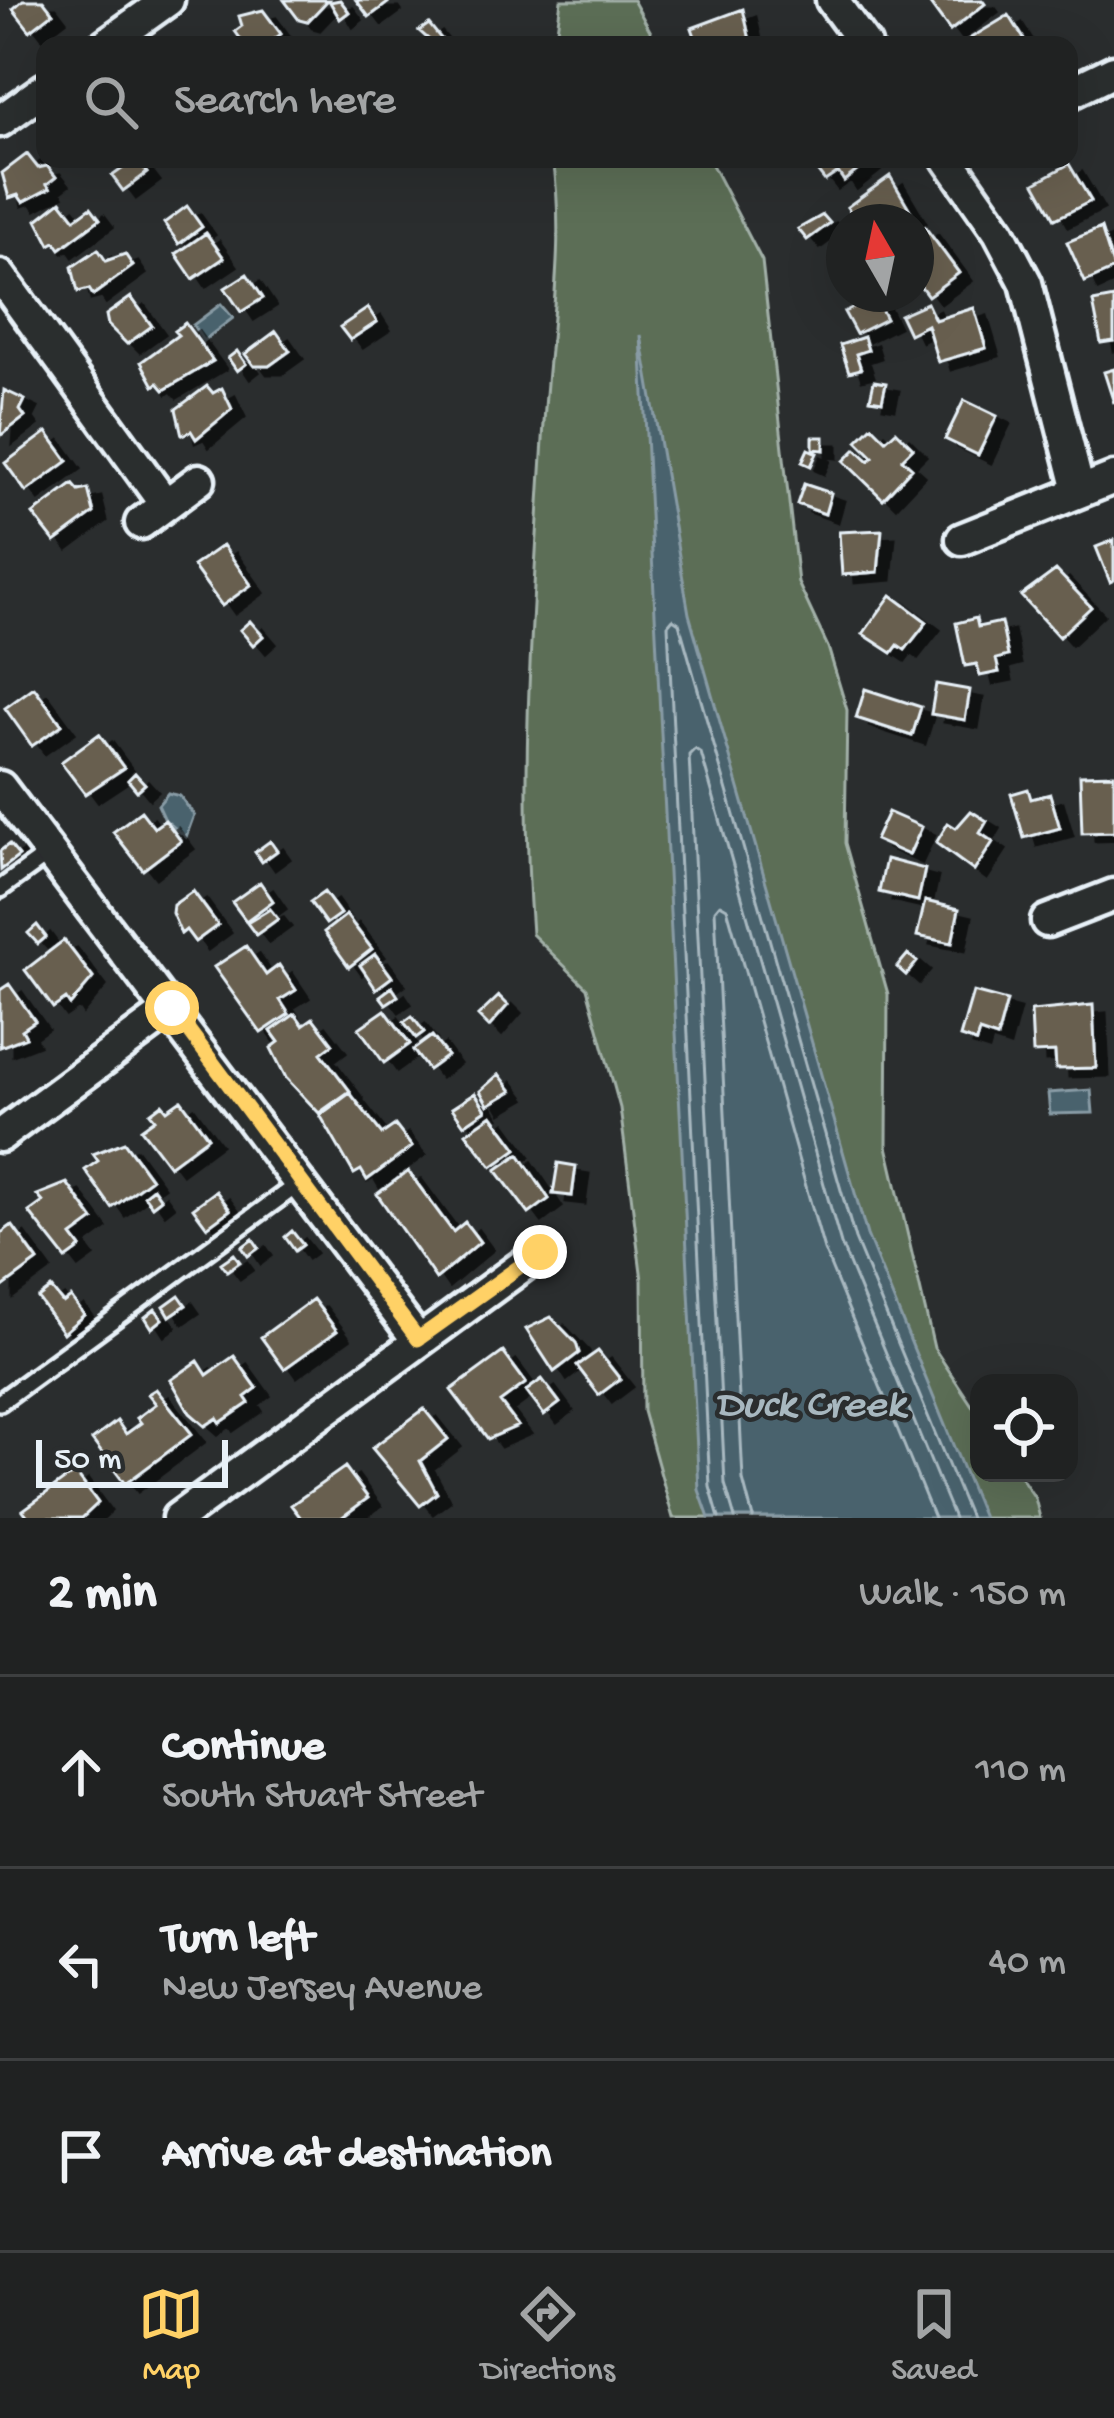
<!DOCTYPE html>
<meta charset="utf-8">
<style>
:root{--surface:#202222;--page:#2d2f2f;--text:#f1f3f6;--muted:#a2a4a5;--line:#3d3f40;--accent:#ffd166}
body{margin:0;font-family:"Gochi Hand",sans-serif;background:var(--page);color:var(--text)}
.controls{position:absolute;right:36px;bottom:36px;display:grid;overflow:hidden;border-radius:24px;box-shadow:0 12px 48px #0002}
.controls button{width:108px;height:108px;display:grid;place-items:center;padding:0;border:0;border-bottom:3px solid var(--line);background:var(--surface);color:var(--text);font:60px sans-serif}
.compass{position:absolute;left:826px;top:204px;width:108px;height:108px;border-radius:50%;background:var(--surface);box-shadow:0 12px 48px #0002;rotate:351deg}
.scale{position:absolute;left:36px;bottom:30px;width:192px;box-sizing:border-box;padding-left:12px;border:6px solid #e8f1f8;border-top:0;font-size:33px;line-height:42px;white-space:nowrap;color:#e8f1f8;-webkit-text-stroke:9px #2a2d2e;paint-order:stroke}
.stop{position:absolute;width:36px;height:36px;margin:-27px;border:9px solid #ffd166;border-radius:50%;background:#fff}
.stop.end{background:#ffd166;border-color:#fff;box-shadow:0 3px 12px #0008}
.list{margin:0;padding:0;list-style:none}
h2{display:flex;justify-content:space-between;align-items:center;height:156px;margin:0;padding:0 48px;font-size:51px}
h2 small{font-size:39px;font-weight:400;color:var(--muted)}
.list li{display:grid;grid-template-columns:78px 1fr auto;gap:36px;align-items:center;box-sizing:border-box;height:192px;padding:0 48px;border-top:3px solid var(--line)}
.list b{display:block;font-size:45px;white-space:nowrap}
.list p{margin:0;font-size:39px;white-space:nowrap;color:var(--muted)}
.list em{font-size:39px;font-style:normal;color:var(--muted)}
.icon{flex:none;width:66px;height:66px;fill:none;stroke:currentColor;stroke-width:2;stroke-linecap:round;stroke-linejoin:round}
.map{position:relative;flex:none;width:1114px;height:1518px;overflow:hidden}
.search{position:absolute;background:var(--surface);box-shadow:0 12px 48px #0002;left:36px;right:36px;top:36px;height:132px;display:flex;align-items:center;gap:30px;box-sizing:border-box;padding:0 42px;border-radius:24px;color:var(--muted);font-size:45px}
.sheet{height:732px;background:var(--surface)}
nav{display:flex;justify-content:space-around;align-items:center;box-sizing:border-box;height:168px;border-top:3px solid var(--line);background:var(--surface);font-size:33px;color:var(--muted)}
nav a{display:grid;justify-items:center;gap:6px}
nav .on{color:var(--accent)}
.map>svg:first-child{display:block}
.green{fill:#5c6e57;stroke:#a2b0a8;stroke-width:3}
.water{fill:#48626d;stroke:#889ba5;stroke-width:3}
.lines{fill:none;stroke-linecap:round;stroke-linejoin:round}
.shore{stroke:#a8b8c0;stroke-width:3}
.building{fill:#675e4f;stroke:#e8f1f8;stroke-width:3;filter:url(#shadow)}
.service-casing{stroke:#e8f1f8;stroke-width:24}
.minor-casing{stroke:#e8f1f8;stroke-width:39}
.service{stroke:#2a2d2e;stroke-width:15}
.minor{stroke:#2a2d2e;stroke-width:30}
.route{stroke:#ffd166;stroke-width:15}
.labels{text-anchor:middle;stroke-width:9;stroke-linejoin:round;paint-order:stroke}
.water-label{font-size:42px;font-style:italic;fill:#a8b8c0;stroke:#2a2d2e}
</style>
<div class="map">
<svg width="1114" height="1518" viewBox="0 0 1114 1518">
<defs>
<filter id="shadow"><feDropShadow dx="13" dy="8" stdDeviation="0" flood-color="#0009"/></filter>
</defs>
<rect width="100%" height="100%" fill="#2a2d2e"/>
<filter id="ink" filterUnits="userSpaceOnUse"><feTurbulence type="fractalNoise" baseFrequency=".00833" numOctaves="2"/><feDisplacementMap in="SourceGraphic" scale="24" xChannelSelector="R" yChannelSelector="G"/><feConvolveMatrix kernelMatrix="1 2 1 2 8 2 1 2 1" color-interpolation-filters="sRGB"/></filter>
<g filter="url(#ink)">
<path class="green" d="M 561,0 L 633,0 L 658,45 L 555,45 Z
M 553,159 L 709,159 L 762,261 L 798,583 L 828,647 L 847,710 L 845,843 L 888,994 L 887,1146 L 934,1348 L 979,1416 L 979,1473 L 1018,1473 L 1035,1498 L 1040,1518 L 673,1518 L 643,1411 L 642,1280 L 620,1108 L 587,988 L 532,934 C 519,765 534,591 544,423 C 549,335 566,246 553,159 Z"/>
<path class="water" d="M 221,304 L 233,318 L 203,341 L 193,325 Z
M 641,335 L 689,614 L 867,1235 L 983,1518 L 709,1518 L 699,1490 Z
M 168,793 L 180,796 L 194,815 L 186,837 L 165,820 L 158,805 Z
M 1091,1090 L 1093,1113 L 1050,1114 L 1048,1093 Z"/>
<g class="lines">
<path class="shore" d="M 719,1518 L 710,1487 L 668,625 L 673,619 L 679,623 L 855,1239 L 970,1518
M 735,1518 L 725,1484 L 689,755 L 695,749 L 701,753 L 841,1244 L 954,1518
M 753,1518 L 743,1480 L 715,910 L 720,904 L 727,908 L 824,1250 L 934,1518"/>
</g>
<path class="building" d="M 23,0 L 43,0 L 53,13 L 30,31 L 13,9 Z
M 284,0 L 328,0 L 307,22 L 299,20 Z
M 340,0 L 349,12 L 340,19 L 330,2 Z
M 356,0 L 386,0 L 388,3 L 369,17 Z
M 982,0 L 985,4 L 950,31 L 928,1 Z
M 743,9 L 751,45 L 698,45 L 692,28 Z
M 263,10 L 281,34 L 267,45 L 245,45 L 235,31 L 242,26 L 239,16 Z
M 1009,15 L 1024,39 L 1013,45 L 959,45 Z
M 429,24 L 442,40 L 435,45 L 419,31 Z
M 27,154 L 38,168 L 47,166 L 56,177 L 47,184 L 50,188 L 23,202 L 18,195 L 9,198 L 2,173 Z
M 136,159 L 147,173 L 123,191 L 112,176 Z
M 815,159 L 872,159 L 844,181 L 838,172 L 825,181 L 810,162 Z
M 1069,164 L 1091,201 L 1055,219 L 1035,183 Z
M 890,176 L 913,215 L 903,222 L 858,222 L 847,207 Z
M 61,201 L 75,219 L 91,207 L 100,219 L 60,249 L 55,242 L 50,245 L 37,220 Z
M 187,206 L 202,227 L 179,244 L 164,223 Z
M 823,215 L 830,223 L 807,240 L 798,229 Z
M 925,227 L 959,273 L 928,296 L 916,280 L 916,234 Z
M 1101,228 L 1114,269 L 1085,282 L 1067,242 Z
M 206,233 L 224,258 L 193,279 L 176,254 Z
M 98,249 L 106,261 L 125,254 L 133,266 L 93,295 L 89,289 L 78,292 L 72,267 Z
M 247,274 L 263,298 L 241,312 L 225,288 Z
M 131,297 L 152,326 L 127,344 L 108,325 L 106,315 Z
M 875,297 L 886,319 L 856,334 L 844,312 Z
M 1114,298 L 1114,341 L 1101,343 L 1093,302 Z
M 927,303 L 935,320 L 974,308 L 986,348 L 938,362 L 927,325 L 909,334 L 900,315 Z
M 368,308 L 377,322 L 350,340 L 340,327 Z
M 185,323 L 213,361 L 164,390 L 158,383 L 154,386 L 141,362 L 178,335 L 174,331 Z
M 276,331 L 290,351 L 269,366 L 254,366 L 245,354 Z
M 864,337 L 868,350 L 856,354 L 861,369 L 849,372 L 840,345 Z
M 237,351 L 246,364 L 237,371 L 228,358 Z
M 1114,369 L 1114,403 L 1104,372 Z
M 874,381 L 886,383 L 882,401 L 870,399 Z
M 207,386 L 213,393 L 222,388 L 232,409 L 196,439 L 191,431 L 182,435 L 176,409 Z
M 4,390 L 25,400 L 20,410 L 25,417 L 0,436 Z
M 964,400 L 997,416 L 978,455 L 945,439 Z
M 872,426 L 886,440 L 896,431 L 913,448 L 902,459 L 912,468 L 883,499 L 844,461 L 856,449 L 869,461 L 873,457 L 857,441 Z
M 47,432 L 68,461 L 26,492 L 5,463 Z
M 813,437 L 824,437 L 824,450 L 813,449 Z
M 808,449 L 817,453 L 811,466 L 802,462 Z
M 73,484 L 79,491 L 88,489 L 94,513 L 55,542 L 33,514 Z
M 804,484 L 831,493 L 825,514 L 797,504 Z
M 882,530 L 878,572 L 842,575 L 839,532 Z
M 1114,540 L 1114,580 L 1110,582 L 1096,547 Z
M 223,545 L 251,585 L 222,606 L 193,566 Z
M 1056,570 L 1091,607 L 1059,637 L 1021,596 Z
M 891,595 L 927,622 L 905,650 L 898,645 L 892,653 L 863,634 Z
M 976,618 L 978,627 L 1001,622 L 1008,656 L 996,659 L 999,672 L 980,676 L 977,664 L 965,666 L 956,623 Z
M 250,621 L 263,636 L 253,645 L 240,630 Z
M 936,684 L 970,690 L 965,720 L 931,714 Z
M 34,687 L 62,725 L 32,746 L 5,708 Z
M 865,689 L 921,707 L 912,736 L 856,718 Z
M 99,734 L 124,768 L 85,794 L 61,762 Z
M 135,773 L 145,784 L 137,791 L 128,780 Z
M 1114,774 L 1114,832 L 1082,833 L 1080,775 Z
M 1028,789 L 1031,799 L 1050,794 L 1060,828 L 1024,838 L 1011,794 Z
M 141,811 L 154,828 L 165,820 L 181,841 L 143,870 L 113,832 Z
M 971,811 L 987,821 L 980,833 L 993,842 L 974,871 L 936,843 L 948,823 L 956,828 Z
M 888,812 L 922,827 L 909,855 L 875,840 Z
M 270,841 L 277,851 L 262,862 L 255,852 Z
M 9,844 L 19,856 L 1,870 L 0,851 Z
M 886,859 L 925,869 L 918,901 L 879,892 Z
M 260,882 L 273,901 L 246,921 L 232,902 Z
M 193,891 L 218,925 L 195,942 L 186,930 L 181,934 L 172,913 L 173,905 Z
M 324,892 L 340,914 L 326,924 L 310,902 Z
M 925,901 L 959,909 L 952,943 L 917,936 Z
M 270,909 L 278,919 L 256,935 L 247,923 Z
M 346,915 L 372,949 L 349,967 L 324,932 Z
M 37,925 L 46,937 L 38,944 L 28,933 Z
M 64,940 L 93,978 L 70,1005 L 66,999 L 53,1008 L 25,970 Z
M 246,946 L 266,975 L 279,965 L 296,990 L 280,1000 L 289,1014 L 261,1033 L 214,967 Z
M 375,954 L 392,977 L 376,989 L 360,965 Z
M 908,954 L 917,962 L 906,975 L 897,967 Z
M 9,984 L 35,1021 L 22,1030 L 26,1037 L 0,1047 L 0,990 Z
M 392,987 L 398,996 L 386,1004 L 380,996 Z
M 973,992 L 1007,1001 L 997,1038 L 979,1032 L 976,1042 L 960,1037 Z
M 499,996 L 508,1005 L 489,1027 L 478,1016 Z
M 1093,1005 L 1096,1068 L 1056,1069 L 1055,1052 L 1033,1053 L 1031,1011 Z
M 385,1010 L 410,1044 L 384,1063 L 359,1028 Z
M 295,1014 L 303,1025 L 313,1018 L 333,1044 L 321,1053 L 350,1091 L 319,1113 L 286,1078 L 271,1048 L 279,1042 L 271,1031 Z
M 412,1016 L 424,1032 L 416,1038 L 404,1022 Z
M 432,1036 L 447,1056 L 428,1070 L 413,1050 Z
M 499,1074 L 512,1091 L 488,1105 L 480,1091 Z
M 350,1093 L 382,1134 L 395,1125 L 412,1147 L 367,1180 L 361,1170 L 354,1174 L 320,1115 Z
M 475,1093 L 486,1110 L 464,1125 L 452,1108 Z
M 181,1100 L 208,1137 L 169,1166 L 141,1129 L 155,1119 L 150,1113 L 162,1104 L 167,1110 Z
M 492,1115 L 517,1149 L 492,1167 L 466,1133 Z
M 124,1142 L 151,1179 L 112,1208 L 85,1170 L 98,1161 L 93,1154 Z
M 519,1154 L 549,1199 L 529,1214 L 496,1170 Z
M 558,1163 L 576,1166 L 572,1196 L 553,1194 Z
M 408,1171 L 453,1232 L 465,1222 L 480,1242 L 436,1279 L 377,1194 Z
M 67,1183 L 94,1220 L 72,1236 L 81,1248 L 66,1259 L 29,1212 L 43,1202 L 37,1195 Z
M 153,1188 L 161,1199 L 152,1206 L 144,1195 Z
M 216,1191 L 230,1210 L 207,1227 L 193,1208 Z
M 12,1225 L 38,1261 L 0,1289 L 0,1234 Z
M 292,1231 L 303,1245 L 295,1251 L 285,1237 Z
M 253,1239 L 259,1248 L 248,1256 L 242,1247 Z
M 234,1254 L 240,1262 L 227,1271 L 221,1263 Z
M 51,1288 L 63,1303 L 71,1297 L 84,1315 L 63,1333 L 38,1298 Z
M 179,1295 L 186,1305 L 170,1316 L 164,1306 Z
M 313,1299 L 337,1331 L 284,1369 L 261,1337 Z
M 155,1309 L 163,1319 L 152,1328 L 145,1317 Z
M 551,1317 L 576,1343 L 579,1353 L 554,1372 L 526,1329 Z
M 598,1351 L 620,1379 L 599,1395 L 577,1366 Z
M 503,1352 L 526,1383 L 500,1402 L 518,1426 L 488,1439 L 451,1390 Z
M 234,1356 L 257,1388 L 245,1397 L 249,1403 L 220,1423 L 217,1418 L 205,1426 L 190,1413 L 171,1380 L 198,1361 L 207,1375 Z
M 542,1379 L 560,1403 L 544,1415 L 526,1391 Z
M 156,1389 L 192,1434 L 125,1484 L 92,1440 L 117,1421 L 126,1434 L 141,1423 L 137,1418 L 156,1404 L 148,1394 Z
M 424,1409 L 448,1439 L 420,1461 L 437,1493 L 420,1506 L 372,1448 Z
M 345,1467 L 368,1498 L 341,1518 L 301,1518 L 291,1505 Z
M 75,1472 L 98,1503 L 82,1518 L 29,1518 L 23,1510 Z"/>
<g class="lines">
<defs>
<path id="service" d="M 0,889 L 51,852
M 0,1402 L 301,1182"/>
<path id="minor" d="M 832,0 L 865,45
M 105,45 L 168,0
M 1069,93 L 1114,71
M 0,121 L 45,89
M 948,159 L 999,232 L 1026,283 L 1079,491
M 0,276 L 165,504
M 141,523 L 199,480
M 962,539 L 1114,478
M 0,787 L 417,1339
M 1047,921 L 1114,895
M 0,1136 L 173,1008
M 178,1518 L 540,1253"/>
</defs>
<use href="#service" class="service-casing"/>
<use href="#minor" class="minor-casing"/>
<use href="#service" class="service"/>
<use href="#minor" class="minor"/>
</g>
</g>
<g class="lines" filter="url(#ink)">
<path class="route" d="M 172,1008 L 418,1339 L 540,1252"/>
</g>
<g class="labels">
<g class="water-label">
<text x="810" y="1415">Duck Creek</text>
</g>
</g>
</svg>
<div class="controls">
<button><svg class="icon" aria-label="locate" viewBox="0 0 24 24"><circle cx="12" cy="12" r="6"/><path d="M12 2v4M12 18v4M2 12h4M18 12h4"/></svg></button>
</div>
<svg class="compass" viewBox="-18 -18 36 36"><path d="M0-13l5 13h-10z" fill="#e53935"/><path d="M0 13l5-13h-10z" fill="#a2a4a5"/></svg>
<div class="scale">50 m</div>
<div class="stop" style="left:172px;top:1008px"></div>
<div class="stop end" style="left:540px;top:1252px"></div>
<div class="search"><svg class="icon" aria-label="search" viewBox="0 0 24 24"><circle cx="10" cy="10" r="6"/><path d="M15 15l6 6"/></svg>Search here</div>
</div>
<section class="sheet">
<h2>2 min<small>Walk · 150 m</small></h2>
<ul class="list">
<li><svg class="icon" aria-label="ahead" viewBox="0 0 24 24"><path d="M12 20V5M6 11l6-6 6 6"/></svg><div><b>Continue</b><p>South Stuart Street</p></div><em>110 m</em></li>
<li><svg class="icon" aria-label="left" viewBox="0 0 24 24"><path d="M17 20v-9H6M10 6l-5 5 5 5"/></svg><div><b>Turn left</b><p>New Jersey Avenue</p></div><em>40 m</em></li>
<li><svg class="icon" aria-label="arrive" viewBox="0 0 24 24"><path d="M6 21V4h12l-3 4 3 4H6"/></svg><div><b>Arrive at destination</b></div></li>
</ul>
</section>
<nav>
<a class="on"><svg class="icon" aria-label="map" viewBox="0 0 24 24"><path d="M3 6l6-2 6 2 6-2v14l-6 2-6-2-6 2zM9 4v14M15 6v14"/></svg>Map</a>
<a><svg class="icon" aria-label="directions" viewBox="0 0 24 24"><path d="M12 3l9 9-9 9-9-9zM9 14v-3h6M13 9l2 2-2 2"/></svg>Directions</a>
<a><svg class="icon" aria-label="saved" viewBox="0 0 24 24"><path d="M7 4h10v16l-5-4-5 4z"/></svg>Saved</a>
</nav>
